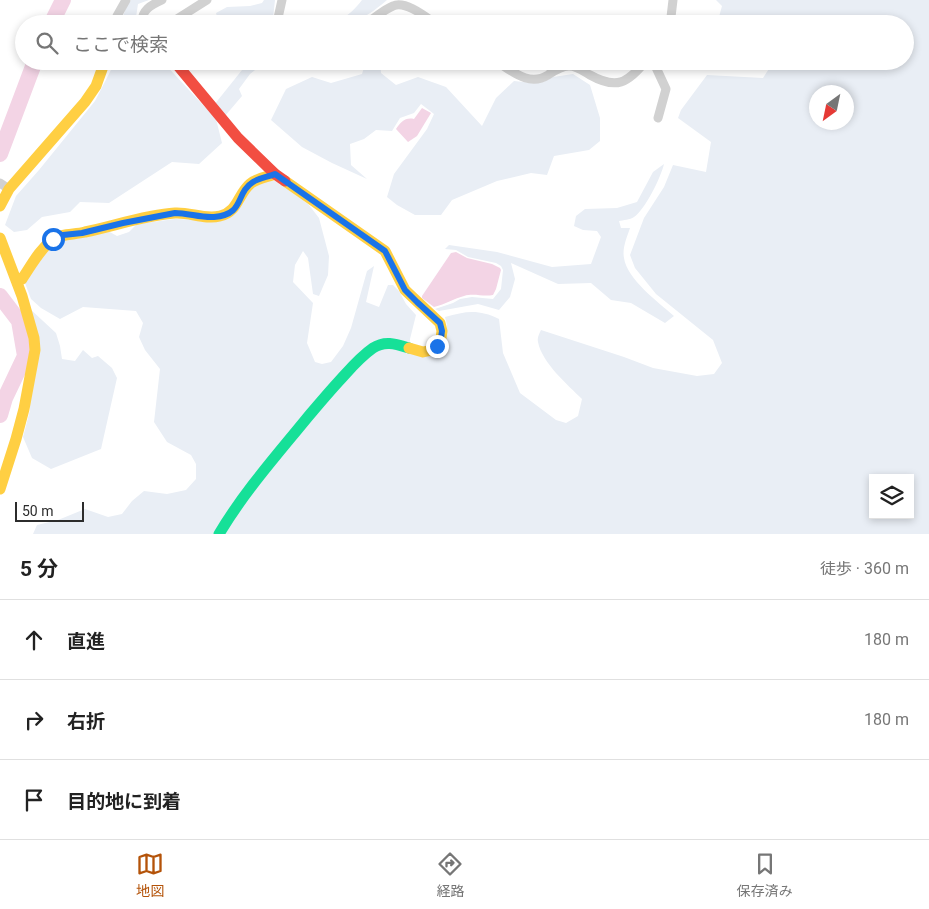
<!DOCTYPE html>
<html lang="ja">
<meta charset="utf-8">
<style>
:root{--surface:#fff;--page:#f6f6f6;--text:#222;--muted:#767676;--line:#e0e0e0;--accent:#b45309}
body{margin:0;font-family:Roboto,"Noto Sans JP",sans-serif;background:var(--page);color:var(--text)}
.controls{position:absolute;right:15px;bottom:15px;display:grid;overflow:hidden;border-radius:0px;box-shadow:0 2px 8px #0003}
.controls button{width:45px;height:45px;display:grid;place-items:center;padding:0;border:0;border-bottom:1px solid var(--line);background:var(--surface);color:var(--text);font:25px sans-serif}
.compass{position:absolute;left:809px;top:85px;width:45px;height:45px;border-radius:50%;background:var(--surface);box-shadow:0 2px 8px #0003;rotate:213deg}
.scale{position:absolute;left:15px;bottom:12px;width:69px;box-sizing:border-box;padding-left:5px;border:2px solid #2c2c2c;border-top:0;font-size:14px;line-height:18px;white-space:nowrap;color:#2c2c2c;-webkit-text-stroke:4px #fff;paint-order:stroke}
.stop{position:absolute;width:15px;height:15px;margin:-11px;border:4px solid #1a73e8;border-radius:50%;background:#fff}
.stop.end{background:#1a73e8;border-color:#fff;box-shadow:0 1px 5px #0008}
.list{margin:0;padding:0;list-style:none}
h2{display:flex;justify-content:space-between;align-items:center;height:65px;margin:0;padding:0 20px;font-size:21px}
h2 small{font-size:16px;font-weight:400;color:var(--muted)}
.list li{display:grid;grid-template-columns:32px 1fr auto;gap:15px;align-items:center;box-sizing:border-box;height:80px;padding:0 20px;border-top:1px solid var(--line)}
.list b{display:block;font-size:19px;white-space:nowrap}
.list em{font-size:16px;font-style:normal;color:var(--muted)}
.icon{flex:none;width:28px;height:28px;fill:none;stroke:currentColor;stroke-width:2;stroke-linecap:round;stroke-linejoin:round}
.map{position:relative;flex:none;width:929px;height:534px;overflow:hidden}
.search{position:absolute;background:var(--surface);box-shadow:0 2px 8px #0003;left:15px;right:15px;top:15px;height:55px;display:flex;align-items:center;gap:12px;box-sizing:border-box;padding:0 18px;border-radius:28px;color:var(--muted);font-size:19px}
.sheet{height:305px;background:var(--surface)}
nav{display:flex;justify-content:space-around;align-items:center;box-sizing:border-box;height:70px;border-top:1px solid var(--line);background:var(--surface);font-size:14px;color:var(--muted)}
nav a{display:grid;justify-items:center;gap:2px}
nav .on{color:var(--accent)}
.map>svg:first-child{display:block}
.green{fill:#e9eef5;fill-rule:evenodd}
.water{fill:#f3d4e5}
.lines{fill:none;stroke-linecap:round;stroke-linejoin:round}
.river{stroke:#f3d4e5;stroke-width:16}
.street{stroke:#d1d1d1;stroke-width:9}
.fast{stroke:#16e098;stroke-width:11}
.slow{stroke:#ffcf43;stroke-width:11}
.jam{stroke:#f24e42;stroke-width:11}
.route{stroke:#1a73e8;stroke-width:6}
</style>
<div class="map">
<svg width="929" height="534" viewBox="0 0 929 534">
<rect width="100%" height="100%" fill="#fff"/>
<path class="green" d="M 131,0 L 149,0 L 138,4 L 135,24 L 120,24 L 128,3 Z
M 264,0 L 275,0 L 273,18 L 273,24 L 219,24 L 216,13 L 227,7 L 250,6 L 262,3 Z
M 362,0 L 387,0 C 361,22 353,24 319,24 C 341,20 348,18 362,0 Z
M 716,0 L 929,0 L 929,534 L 33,534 L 37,525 L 58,520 L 85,509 L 108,517 L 122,514 L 132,501 L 144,491 L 167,494 L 186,490 L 196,479 L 196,464 L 191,455 L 167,442 L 154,422 L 160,369 L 145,350 L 139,337 L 143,323 L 136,311 L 83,307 L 60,319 L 41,308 L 31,299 L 25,283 L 46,251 L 57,242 L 108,231 L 117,236 L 129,232 L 137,224 L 175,219 L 213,221 L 253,186 L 266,181 L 278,181 L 309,205 L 319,218 L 329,256 L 328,275 L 319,296 L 313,294 L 308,258 L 303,251 L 295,265 L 293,282 L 313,303 L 307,343 L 315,362 L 322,364 L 331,362 L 343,346 L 351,328 L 367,271 L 374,266 L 366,302 L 379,307 L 388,285 L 393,285 L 399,291 L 406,304 L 416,315 L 410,339 L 409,353 L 445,342 L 447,325 L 445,317 C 466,311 479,309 499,319 L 503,353 L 520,393 L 556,420 L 566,423 L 578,416 L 582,399 C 568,385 542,363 538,342 C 537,338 539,334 541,330 L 624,357 L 653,368 L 697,376 L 714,374 L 722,363 L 713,340 L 656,294 L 635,268 L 630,255 L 644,218 L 664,187 L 673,165 L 706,172 L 711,142 L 678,118 L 681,110 L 707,75 L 763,78 L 772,64 L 772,61 L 905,61 L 905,24 L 717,24 L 722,6 ZM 816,92 L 846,92 L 846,122 L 816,122 ZM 873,478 L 910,478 L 910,515 L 873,515 Z
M 114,61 L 130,61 L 136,65 L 138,61 L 162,61 L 216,119 L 222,143 L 199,164 L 172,162 L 109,203 L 80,202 L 70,212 L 42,217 L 27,230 L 14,232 L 5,225 L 16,196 L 39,170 L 95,101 L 113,66 Z
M 238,61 L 266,61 L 250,74 L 239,89 L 242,96 L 225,116 L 214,105 L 242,70 Z
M 366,61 L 380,61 L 381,73 L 396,85 L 418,77 L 446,87 L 482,126 L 496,98 L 514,81 L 534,83 L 543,82 L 553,77 L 573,74 L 590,85 L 600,118 L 600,141 L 589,150 L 554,156 L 547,175 L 531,173 L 497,181 L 452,200 L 441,215 L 415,215 L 397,205 L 387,197 L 394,174 L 427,129 L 434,114 L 421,104 L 414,113 L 400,118 L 392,131 L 376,130 L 364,139 L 350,144 L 351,165 L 367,179 L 332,163 L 302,147 L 271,120 L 286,89 L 312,77 L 331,83 L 362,74 Z
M 664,164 C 661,177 645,210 634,217 C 630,220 623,220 619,221 L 621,228 L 630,228 C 627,237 622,248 624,258 C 627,279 658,302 674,316 L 665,323 L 631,303 L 611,300 L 591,283 L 558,284 L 511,263 L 515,279 L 510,297 L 499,310 L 478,304 L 439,311 L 435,309 L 453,303 L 460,299 L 472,297 L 493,299 L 501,289 L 503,270 L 501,266 L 496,263 L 468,257 L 456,250 L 445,249 L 449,245 L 497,252 L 552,267 L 591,264 L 601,237 L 597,231 L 583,230 L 574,226 L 576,216 L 585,209 L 617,208 L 637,202 L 653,172 Z
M 29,308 L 56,333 L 60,346 L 62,359 L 75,361 L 83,350 L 92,358 L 98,356 L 112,368 L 117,378 L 101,449 L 51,469 L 32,458 L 23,437 L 30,410 Z"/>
<path class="water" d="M 422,108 L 431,113 L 417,136 L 408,142 L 396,129 C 401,122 405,117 414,119 Z
M 456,252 L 467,258 L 492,264 L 500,268 L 501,270 L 496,289 L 493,295 C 483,297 474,293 464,296 C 453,299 446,304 434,307 L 422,298 L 422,296 L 451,253 Z"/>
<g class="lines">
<path class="river" d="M 51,24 L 63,0
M 0,154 L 35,61
M 0,296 L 19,321 L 25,356 L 5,398 L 0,415"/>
<path class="street" d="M 115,24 L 117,16 L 126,0
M 142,24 C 141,10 151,5 162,0
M 169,24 L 207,0
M 280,24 L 278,18 L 282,0
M 365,24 C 374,19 383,10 393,6 C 405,0 426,17 436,24
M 668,24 L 671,17 L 673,0
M 496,61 C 512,71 529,87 548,75 C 554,71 561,66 569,66 C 577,66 583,71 590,75 C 617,90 627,83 646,61
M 653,61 L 666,89 L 658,118
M 0,183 L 9,189"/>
<path class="fast" d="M 219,534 C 244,492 276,456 307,418 C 318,405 328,393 340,380 C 350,369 360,357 373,348 C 385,340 396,344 409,348"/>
<path class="slow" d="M 285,181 L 385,251 L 405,290 L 440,323 L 442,331 L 441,338 L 437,346 L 432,350 L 423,352 L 409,348
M 0,206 L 9,189 L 85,102 L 96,86 L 105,61
M 0,238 L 22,296 L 34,338 L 35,350 L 24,409 L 16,439 L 0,489
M 17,282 L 22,279 C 31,266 39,250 52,240 C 62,233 74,235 85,232 C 115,226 144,215 175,213 C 190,212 205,220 220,216 C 238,212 238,194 250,184 C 257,178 267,177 275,174"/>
<path class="jam" d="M 174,61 L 238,138 L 275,174 L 285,181"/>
</g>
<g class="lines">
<path class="route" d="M 53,239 L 63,235 L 82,233 L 123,223 L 175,213 C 188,213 201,218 214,217 C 245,215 235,193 253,182 C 259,178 268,177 275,174 L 385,251 L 405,290 L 417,302 L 440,323 L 442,331 L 441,338 L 437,346"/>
</g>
</svg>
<div class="controls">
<button><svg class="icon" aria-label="layers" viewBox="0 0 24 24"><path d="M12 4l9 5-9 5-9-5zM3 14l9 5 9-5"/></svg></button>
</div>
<svg class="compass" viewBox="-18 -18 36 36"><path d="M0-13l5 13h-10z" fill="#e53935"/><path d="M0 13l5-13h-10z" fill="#767676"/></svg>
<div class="scale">50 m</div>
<div class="stop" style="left:53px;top:239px"></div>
<div class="stop end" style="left:437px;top:346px"></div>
<div class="search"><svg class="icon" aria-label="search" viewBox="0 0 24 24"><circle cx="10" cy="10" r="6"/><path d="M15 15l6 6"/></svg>ここで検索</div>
</div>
<section class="sheet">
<h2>5 分<small>徒歩 · 360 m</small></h2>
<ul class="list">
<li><svg class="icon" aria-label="ahead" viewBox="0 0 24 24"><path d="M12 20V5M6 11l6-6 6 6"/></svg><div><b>直進</b></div><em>180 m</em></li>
<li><svg class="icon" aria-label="right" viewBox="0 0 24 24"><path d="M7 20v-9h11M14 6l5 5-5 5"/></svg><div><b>右折</b></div><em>180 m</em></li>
<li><svg class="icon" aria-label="arrive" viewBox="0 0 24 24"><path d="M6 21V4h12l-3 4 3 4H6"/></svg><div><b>目的地に到着</b></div></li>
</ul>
</section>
<nav>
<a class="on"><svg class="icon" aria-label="map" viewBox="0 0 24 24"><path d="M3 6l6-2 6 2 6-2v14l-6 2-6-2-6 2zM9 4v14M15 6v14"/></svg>地図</a>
<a><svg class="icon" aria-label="directions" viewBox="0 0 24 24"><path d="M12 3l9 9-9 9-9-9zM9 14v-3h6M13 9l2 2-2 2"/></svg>経路</a>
<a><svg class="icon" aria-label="saved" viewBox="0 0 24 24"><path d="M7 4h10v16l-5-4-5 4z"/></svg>保存済み</a>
</nav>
